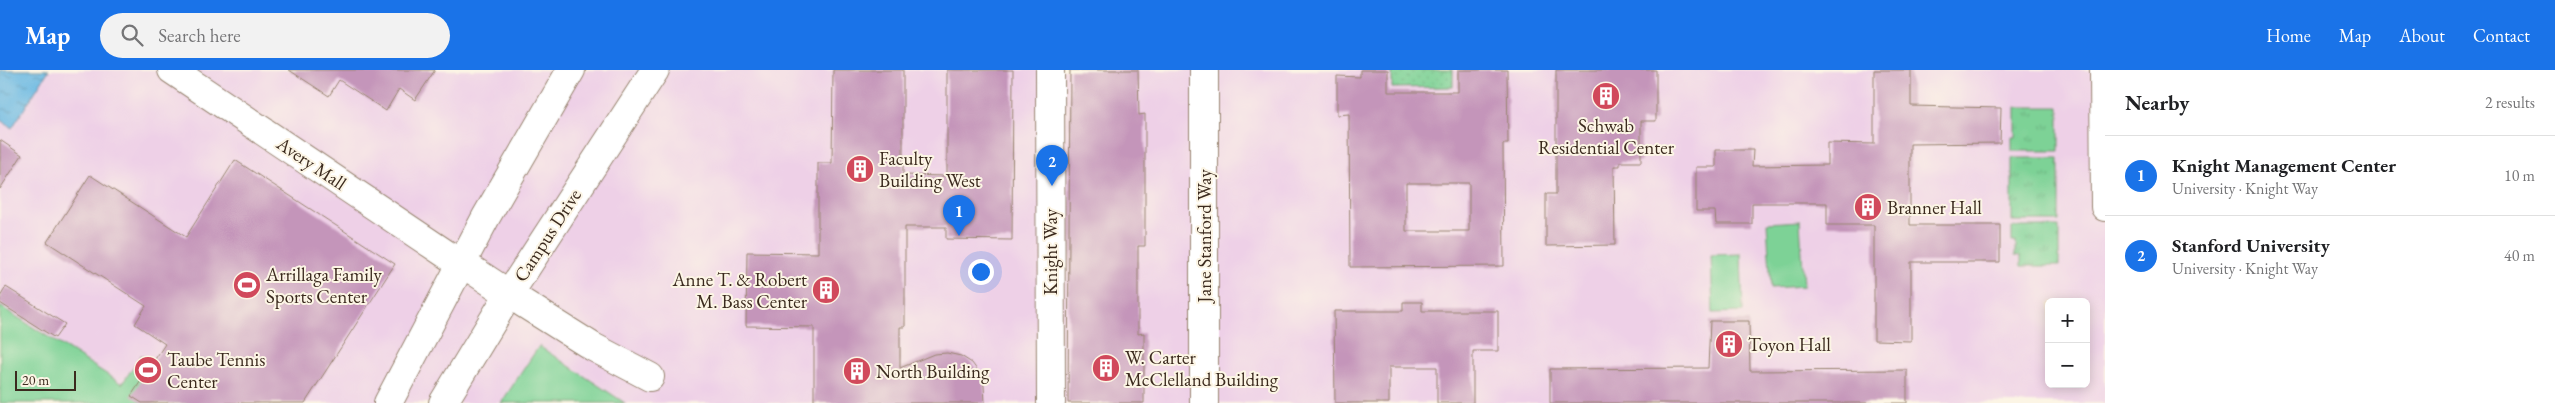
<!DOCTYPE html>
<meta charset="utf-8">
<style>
:root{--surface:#fff;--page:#f2f2f2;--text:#202124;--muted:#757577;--line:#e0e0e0;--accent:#1a73e8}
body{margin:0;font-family:"EB Garamond",serif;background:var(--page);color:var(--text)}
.controls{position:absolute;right:15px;bottom:15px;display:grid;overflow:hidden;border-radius:8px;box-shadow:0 2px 12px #0003}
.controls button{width:45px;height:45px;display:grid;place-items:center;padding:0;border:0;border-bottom:1px solid var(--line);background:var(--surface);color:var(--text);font:25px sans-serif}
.scale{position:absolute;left:15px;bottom:12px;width:61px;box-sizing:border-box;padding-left:5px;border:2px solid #3b2a1e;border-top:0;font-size:14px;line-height:18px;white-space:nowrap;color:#3b2a1e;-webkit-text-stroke:4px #fcf5e5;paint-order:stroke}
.you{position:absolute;left:980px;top:201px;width:18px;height:18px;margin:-12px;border:4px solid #fff;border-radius:50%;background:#1a73e8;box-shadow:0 0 0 8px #1a73e833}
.badge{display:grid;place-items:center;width:32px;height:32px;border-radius:50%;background:var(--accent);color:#fff;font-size:16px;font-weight:700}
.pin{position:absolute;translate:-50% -41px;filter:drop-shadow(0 1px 2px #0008)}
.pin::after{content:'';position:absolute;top:26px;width:18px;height:15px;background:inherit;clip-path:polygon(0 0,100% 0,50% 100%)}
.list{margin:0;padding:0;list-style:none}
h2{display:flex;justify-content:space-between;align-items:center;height:65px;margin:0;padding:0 20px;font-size:21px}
h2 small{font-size:16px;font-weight:400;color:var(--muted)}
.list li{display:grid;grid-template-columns:32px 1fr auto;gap:15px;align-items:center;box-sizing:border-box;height:80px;padding:0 20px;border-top:1px solid var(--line)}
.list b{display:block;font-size:19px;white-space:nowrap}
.list p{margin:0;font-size:16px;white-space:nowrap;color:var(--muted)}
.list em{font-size:16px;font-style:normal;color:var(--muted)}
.icon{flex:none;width:28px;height:28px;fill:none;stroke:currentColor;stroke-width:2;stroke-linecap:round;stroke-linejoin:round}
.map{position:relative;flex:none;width:2105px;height:333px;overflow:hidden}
header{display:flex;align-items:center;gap:30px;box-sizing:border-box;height:70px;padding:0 25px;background:var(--accent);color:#fff}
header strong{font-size:24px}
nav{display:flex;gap:28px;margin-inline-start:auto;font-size:18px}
.search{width:350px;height:45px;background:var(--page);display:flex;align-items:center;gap:12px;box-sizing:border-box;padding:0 18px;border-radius:28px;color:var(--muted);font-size:19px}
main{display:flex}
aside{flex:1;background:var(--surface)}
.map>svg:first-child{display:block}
.built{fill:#eed0e7;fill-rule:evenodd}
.grass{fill:url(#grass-tufts);stroke:#5c7e5a}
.park{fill:url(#park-dots);stroke:#5c7e5a}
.pitch{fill:#7dd296;stroke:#5c7e5a}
.water{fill:url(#water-ripples);stroke:#527180}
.building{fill:#c495ba;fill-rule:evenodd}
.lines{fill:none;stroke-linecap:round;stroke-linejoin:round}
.minor-casing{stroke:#988470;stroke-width:30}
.minor{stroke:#fff;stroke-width:28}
.labels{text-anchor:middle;stroke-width:4;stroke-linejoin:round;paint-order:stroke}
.poi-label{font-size:19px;fill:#3b2a1e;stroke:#fcf5e5;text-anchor:start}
.street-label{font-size:19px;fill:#3b2a1e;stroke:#fcf5e5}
</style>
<header>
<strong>Map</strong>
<div class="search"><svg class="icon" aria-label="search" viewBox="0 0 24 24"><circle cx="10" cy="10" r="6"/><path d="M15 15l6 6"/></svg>Search here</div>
<nav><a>Home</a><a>Map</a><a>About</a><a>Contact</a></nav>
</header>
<main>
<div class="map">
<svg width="2105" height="333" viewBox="0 0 2105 333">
<defs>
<pattern id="grass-tufts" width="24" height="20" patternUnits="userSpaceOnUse" patternTransform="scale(1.25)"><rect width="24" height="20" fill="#7dd296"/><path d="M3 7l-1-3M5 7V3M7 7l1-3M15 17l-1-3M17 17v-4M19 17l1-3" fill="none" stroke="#6db481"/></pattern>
<pattern id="park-dots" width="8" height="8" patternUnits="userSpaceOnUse" patternTransform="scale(1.25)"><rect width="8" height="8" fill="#7dd296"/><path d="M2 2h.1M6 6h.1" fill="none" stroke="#6db481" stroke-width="1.8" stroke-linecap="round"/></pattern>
<pattern id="water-ripples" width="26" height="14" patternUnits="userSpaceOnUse" patternTransform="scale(1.25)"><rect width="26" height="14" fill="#68b8e3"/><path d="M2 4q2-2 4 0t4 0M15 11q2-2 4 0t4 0" fill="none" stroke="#5796b7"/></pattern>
</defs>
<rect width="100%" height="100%" fill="#fcf5e5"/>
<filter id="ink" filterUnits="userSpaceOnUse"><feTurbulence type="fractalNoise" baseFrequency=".02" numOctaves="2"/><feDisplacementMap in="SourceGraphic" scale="10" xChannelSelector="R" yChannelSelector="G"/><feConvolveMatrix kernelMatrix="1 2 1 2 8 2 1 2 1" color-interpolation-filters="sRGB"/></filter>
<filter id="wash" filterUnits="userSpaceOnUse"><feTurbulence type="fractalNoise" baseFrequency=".0096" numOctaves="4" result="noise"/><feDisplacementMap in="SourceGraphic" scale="20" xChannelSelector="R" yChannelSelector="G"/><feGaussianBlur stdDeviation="1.12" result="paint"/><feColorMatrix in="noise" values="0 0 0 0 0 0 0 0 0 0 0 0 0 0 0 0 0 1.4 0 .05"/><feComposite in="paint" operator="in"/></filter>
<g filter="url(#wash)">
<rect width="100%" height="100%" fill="#f5dfc3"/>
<path class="built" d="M 0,0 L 2105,0 L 2105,333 L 0,333 ZM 2049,232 L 2086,232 L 2086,314 L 2049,314 Z"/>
<path class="grass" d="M 2016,37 L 2059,37 L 2059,81 L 2012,81 L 2012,67 L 2016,67 Z
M 2012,88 L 2059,88 L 2059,151 L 2012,151 Z
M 2012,157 L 2059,157 L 2059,196 L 2021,196 L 2021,186 L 2016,185 L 2016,172 L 2012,172 Z"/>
<path class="park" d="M 1392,0 L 1453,0 L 1453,17 L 1392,18 Z"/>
<path class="pitch" d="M 1800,151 L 1804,216 L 1771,218 L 1767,153 Z
M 1741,184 L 1743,242 L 1713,243 L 1711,185 Z
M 0,236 L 122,314 L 141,285 L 215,333 L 0,333 Z
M 539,276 L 625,333 L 501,333 Z"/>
<path class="water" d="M 0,0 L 49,0 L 12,58 L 0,50 Z"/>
<g id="blocks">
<path class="building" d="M 289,0 L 435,0 L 415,30 L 399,19 L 386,41 L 339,10 L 329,26 Z
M 833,0 L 903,0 L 903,105 L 947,106 L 947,0 L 1013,0 L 1012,170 L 946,169 L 946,157 L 905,157 L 905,257 L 900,257 L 900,298 L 934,284 L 947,283 L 961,286 L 972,293 L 980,304 L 984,316 L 985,333 L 814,333 L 814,257 L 746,256 L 747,182 L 818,183 L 818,93 L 832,93 Z
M 1070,0 L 1138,0 L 1139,45 L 1145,44 L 1145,176 L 1138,176 L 1138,264 L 1144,263 L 1144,333 L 1068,333 Z
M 1360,0 L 1388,0 L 1388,22 L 1458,22 L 1458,0 L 1507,0 L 1508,74 L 1503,74 L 1504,196 L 1350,197 L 1349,44 L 1337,45 L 1337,6 L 1360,7 ZM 1406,113 L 1469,113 L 1469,161 L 1406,161 Z
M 1556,0 L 1656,0 L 1656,51 L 1641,51 L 1641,92 L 1620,92 L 1620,96 L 1614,96 L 1615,175 L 1546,176 L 1546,124 L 1556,124 Z
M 1874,0 L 1911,0 L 1911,36 L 2001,38 L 2000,73 L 1910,74 L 1910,155 L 2000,155 L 2000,192 L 1911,192 L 1911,271 L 1874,270 L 1874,155 L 1827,155 L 1827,133 L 1752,133 L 1752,154 L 1716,154 L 1715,141 L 1696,141 L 1696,97 L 1716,97 L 1716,80 L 1753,80 L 1752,96 L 1827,95 L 1827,73 L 1874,74 Z
M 0,70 L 22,85 L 0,119 Z
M 235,90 L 395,194 L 305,333 L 142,333 L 131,326 L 165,274 L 135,254 L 146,236 L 47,172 L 90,105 L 186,167 Z
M 6,217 L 65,254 L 55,268 L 0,233 L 0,227 Z
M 1403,232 L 1422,232 L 1422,241 L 1498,241 L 1498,281 L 1473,281 L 1473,333 L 1437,333 L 1437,297 L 1389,297 L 1389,333 L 1335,333 L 1334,241 L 1403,241 Z
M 1710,251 L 1749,251 L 1750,301 L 1907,300 L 1907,333 L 1550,333 L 1550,299 L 1708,298 Z"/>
</g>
</g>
<g filter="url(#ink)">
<use href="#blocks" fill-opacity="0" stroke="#988470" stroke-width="1"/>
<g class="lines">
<defs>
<path id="minor" d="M 172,0 L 452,188
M 1050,0 L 1051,333
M 1204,0 L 1204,333
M 2104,0 L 2105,137
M 471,199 L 503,220
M 523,233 L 593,277 L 650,307
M 388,333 L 486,147 L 571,0
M 443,333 L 509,224 L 655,0"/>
</defs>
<use href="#minor" class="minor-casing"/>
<use href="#minor" class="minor"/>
</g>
</g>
<defs>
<symbol id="building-disc" viewBox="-11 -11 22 22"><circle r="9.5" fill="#d1495b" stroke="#fcf5e5"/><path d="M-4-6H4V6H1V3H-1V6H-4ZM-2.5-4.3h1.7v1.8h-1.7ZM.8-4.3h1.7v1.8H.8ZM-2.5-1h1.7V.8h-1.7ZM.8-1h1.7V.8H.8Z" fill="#fff"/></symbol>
<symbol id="stadium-disc" viewBox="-11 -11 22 22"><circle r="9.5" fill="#d1495b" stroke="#fcf5e5"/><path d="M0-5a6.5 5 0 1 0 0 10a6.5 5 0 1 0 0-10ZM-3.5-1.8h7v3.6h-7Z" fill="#fff"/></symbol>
</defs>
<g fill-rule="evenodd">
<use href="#building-disc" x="1590" y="10" width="32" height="32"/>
<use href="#building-disc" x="844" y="83" width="32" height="32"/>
<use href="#building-disc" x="1852" y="121" width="32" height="32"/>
<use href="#stadium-disc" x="231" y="199" width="32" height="32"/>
<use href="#building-disc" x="810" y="204" width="32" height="32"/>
<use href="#building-disc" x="1713" y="258" width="32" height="32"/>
<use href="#building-disc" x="1090" y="282" width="32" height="32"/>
<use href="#stadium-disc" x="132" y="284" width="32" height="32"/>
<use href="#building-disc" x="841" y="285" width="32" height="32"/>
</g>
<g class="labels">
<g class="poi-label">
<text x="1606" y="62" text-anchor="middle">Schwab<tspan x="1606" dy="22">Residential Center</tspan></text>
<text x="879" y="95">Faculty<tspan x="879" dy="22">Building West</tspan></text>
<text x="1887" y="144">Branner Hall</text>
<text x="266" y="211">Arrillaga Family<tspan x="266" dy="22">Sports Center</tspan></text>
<text x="807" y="216" text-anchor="end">Anne T. &amp; Robert<tspan x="807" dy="22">M. Bass Center</tspan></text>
<text x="1748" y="281">Toyon Hall</text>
<text x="1125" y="294">W. Carter<tspan x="1125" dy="22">McClelland Building</tspan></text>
<text x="167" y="296">Taube Tennis<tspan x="167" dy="22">Center</tspan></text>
<text x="876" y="308">North Building</text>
</g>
<g class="street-label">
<text transform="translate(312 93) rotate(34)" y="7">Avery Mall</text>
<text transform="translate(547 165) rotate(-57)" y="7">Campus Drive</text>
<text transform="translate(1204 166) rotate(-90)" y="7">Jane Stanford Way</text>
<text transform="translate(1050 182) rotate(-90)" y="7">Knight Way</text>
</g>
</g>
</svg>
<div class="controls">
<button>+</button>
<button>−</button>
</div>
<div class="scale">20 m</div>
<div class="you"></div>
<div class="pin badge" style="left:959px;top:166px">1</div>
<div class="pin badge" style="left:1052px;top:116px">2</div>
</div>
<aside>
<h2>Nearby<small>2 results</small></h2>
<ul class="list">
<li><span class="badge">1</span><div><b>Knight Management Center</b><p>University · Knight Way</p></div><em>10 m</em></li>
<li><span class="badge">2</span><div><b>Stanford University</b><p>University · Knight Way</p></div><em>40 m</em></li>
</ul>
</aside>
</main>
